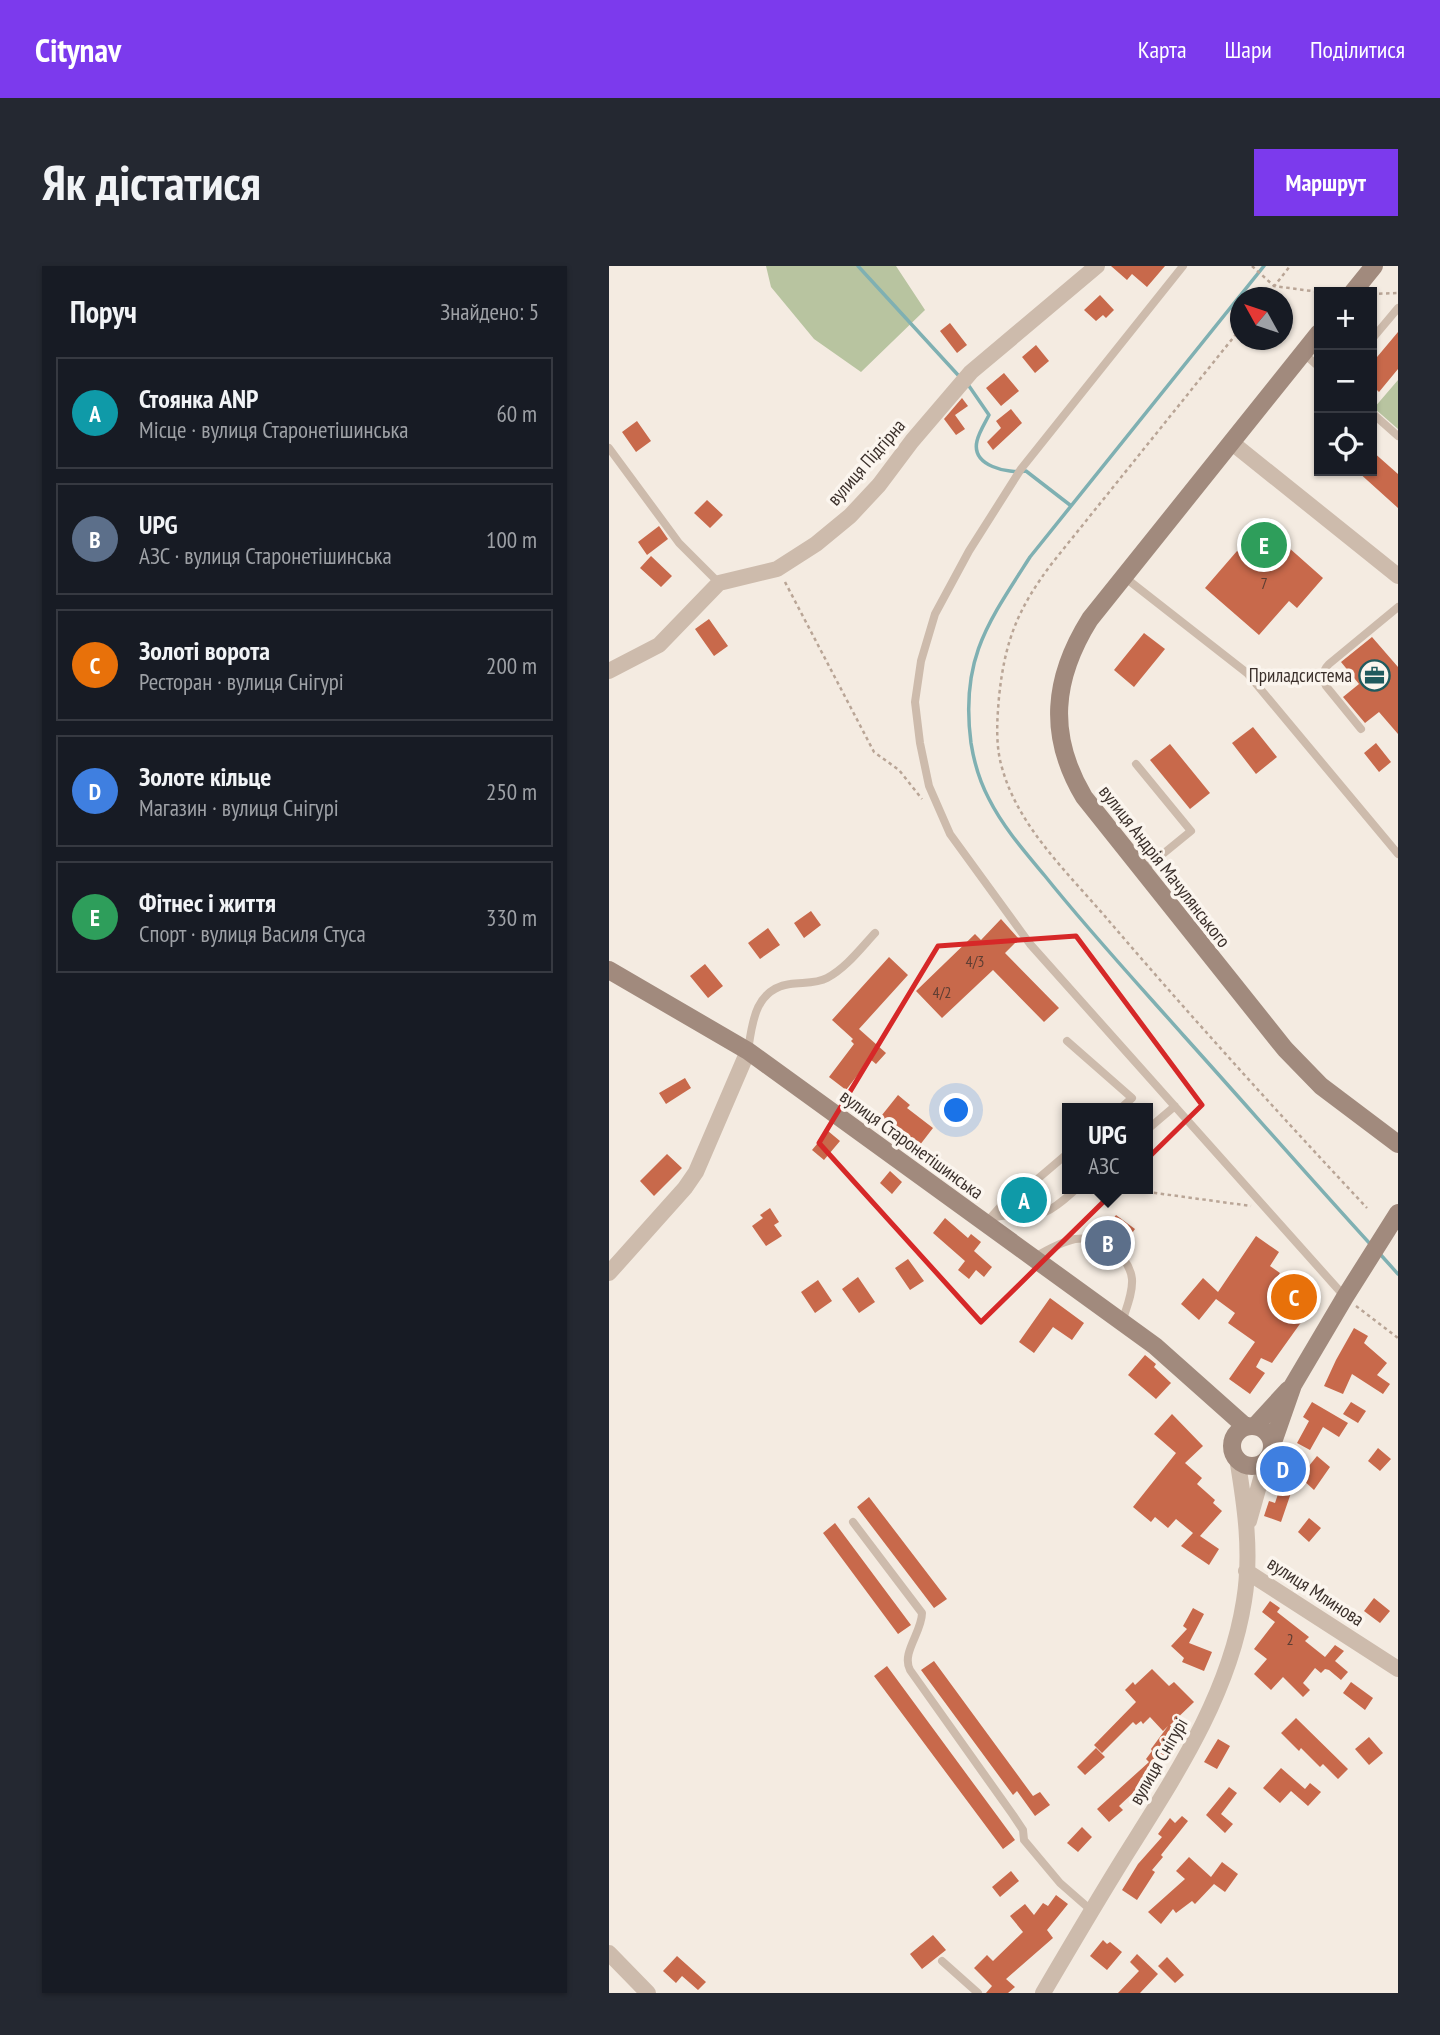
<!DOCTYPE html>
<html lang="uk">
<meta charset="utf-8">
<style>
:root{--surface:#171b24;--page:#242831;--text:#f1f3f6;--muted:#9ea1a6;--line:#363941;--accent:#7c3aed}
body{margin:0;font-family:"PT Sans Narrow",sans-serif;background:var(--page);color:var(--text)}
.controls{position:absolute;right:21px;top:21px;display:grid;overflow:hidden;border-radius:0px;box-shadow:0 2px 5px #0004}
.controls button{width:63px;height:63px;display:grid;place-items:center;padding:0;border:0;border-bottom:2px solid var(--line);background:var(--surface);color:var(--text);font:35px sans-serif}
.compass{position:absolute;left:621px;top:21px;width:63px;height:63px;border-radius:50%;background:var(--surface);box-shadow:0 2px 5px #0004;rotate:310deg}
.you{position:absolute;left:348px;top:845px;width:24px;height:24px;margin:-18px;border:5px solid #fff;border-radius:50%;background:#1a73e8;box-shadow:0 0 0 10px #1a73e833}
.badge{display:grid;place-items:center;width:46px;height:46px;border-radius:50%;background:var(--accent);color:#fff;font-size:23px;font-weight:700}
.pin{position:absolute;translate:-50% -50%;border:4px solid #fff;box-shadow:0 2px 7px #0006}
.popup{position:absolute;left:453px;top:837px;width:91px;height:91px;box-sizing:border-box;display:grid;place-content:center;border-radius:0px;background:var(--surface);filter:drop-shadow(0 2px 5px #0005);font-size:23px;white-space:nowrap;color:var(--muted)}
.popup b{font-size:26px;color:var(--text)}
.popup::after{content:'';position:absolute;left:50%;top:100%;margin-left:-14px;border:14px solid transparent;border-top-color:var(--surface)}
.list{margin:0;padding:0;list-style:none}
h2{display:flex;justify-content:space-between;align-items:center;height:91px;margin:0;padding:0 28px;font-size:30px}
h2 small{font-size:23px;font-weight:400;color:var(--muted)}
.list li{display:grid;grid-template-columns:46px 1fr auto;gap:21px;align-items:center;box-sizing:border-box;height:112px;margin:0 14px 14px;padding:0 14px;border:2px solid var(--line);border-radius:0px}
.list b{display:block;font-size:26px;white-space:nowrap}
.list p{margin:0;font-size:23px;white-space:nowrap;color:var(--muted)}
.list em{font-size:23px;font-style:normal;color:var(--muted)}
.icon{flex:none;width:38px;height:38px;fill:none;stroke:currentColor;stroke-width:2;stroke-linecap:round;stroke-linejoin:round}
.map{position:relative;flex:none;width:789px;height:1727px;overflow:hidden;border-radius:0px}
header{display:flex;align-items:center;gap:42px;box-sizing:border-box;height:98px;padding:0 35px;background:var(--accent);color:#fff}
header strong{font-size:33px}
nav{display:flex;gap:38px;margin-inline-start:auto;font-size:24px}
.intro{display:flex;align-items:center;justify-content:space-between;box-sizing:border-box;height:168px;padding:0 42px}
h1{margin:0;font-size:49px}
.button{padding:18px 32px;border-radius:0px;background:var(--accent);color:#fff;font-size:24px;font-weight:700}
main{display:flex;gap:42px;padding:0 42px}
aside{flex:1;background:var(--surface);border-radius:0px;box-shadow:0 2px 5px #0004}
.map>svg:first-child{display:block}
.green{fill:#b8c4a0}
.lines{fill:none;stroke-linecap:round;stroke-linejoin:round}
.stream{stroke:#7fb0b2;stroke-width:3.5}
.building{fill:#c8694b}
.path{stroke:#b9a596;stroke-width:2.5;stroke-dasharray:3.5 3.5;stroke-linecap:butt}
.lane{stroke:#cdbbac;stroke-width:8}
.street{stroke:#cdbbac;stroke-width:16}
.secondary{stroke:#a18a7d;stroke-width:18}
.marked{fill:none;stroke:#d62828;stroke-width:5;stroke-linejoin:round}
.labels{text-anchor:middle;stroke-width:7;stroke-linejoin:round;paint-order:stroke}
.number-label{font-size:16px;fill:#5e3e33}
.street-label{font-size:19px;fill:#3b302b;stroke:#fbf5ee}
.poi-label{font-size:19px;fill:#3b302b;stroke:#fbf5ee;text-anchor:end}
</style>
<header>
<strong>Citynav</strong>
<nav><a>Карта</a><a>Шари</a><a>Поділитися</a></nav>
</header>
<div class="intro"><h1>Як дістатися</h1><a class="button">Маршрут</a></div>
<main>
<aside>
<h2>Поруч<small>Знайдено: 5</small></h2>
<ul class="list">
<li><span class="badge" style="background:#0f9aa8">A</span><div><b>Стоянка ANP</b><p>Місце · вулиця Старонетішинська</p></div><em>60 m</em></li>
<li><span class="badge" style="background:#5c6f8a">B</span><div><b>UPG</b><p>АЗС · вулиця Старонетішинська</p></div><em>100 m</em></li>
<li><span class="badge" style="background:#e8710a">C</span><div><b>Золоті ворота</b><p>Ресторан · вулиця Снігурі</p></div><em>200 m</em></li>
<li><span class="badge" style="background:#3f7fe0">D</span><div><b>Золоте кільце</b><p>Магазин · вулиця Снігурі</p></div><em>250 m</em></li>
<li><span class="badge" style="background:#2e9e5b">E</span><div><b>Фітнес і життя</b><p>Спорт · вулиця Василя Стуса</p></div><em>330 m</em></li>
</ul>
</aside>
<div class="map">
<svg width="789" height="1727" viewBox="0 0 789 1727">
<rect width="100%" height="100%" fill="#f4ebe1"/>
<path class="green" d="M 157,0 L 287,0 L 316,44 L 252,106 L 205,73 L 162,21 Z
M 789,114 L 789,163 L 765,142 Z"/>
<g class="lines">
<path class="stream" d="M 249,0 L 349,109
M 655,0 L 421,291 C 378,358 351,394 362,477 C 365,496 371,516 380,533 C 394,561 416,586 436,610 C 480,665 528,717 575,770 C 638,840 700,911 763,980
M 360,120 L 380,149 C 376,157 370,166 368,175 C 362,200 399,208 417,205 L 461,239
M 771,988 L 789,1008"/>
</g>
<path class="building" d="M 502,0 L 556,0 L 538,21 L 523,8 L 518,14 Z
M 491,29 L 505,44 L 497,52 L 494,49 L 487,55 L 475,44 Z
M 341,57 L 358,79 L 348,87 L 331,65 Z
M 789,66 L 789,103 L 770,126 L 763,119 L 763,97 Z
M 427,79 L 440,95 L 426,107 L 413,91 Z
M 395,107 L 410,125 L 392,140 L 377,122 Z
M 353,132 L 359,140 L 346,149 L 356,163 L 347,169 L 335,153 Z
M 402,143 L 413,157 L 384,184 L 378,176 L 392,162 L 387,155 Z
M 28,155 L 42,175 L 27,186 L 13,166 Z
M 763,185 L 789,208 L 789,242 L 748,205 L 763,205 Z
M 98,234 L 114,249 L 101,262 L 85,247 Z
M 50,260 L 59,273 L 38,289 L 29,276 Z
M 661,265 L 714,312 L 688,342 L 680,335 L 650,369 L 596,322 L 628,285 L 637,293 Z
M 42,290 L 63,310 L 52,321 L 31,302 Z
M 100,353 L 119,380 L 105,390 L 86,363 Z
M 535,367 L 556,383 L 525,421 L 505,404 Z
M 763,371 L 789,401 L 789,468 L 770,446 L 756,457 L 734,431 L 750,418 L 732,396 Z
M 644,461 L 668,491 L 647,508 L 623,477 Z
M 767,477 L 782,496 L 770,506 L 755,487 Z
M 561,478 L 601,527 L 581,543 L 541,494 Z
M 202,645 L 212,659 L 195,672 L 185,657 Z
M 392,653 L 410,673 L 396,687 L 450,742 L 435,756 L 384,704 L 333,752 L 307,725 L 366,668 L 372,674 Z
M 159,662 L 171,679 L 151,693 L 139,677 Z
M 280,691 L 299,709 L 250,763 L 277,787 L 267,798 L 261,793 L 237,824 L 220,811 L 245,778 L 242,775 L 244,773 L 223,754 Z
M 96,698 L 114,720 L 99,732 L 81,710 Z
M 76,812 L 82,822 L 57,838 L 50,827 Z
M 289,829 L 301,839 L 298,842 L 324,862 L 307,884 L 269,854 Z
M 219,865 L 231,875 L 215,894 L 203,884 Z
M 58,888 L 73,902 L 45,930 L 31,915 Z
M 281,905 L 293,916 L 283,928 L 271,917 Z
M 161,942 L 170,956 L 165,959 L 173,970 L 157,980 L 143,960 L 154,952 L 151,949 Z
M 507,949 L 526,963 L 517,976 L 514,973 L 510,979 L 497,972 L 502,965 L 498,962 Z
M 336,952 L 359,972 L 362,968 L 372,976 L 365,985 L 383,1001 L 375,1011 L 367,1004 L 360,1013 L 349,1004 L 356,995 L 324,967 Z
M 647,970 L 670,986 L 661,1000 L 671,1007 L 666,1015 L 679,1025 L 688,1024 L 693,1029 L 693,1034 L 703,1041 L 663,1097 L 652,1092 L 647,1101 L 656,1107 L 641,1128 L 620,1113 L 646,1076 L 619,1057 L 626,1047 L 607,1033 L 590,1054 L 572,1038 L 594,1012 L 609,1026 Z
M 299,993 L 315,1015 L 301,1024 L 286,1002 Z
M 249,1011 L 266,1036 L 250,1047 L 233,1023 Z
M 209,1014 L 223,1035 L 206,1047 L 192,1026 Z
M 441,1032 L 475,1057 L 463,1074 L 444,1061 L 425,1087 L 410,1076 Z
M 745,1062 L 759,1070 L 755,1077 L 778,1097 L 768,1109 L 781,1118 L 774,1128 L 743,1108 L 734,1128 L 715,1120 L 727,1094 Z
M 536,1089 L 547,1098 L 545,1101 L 562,1117 L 547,1133 L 519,1109 Z
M 703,1136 L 739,1157 L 730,1171 L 714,1161 L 701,1184 L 688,1177 L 700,1155 L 694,1151 Z
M 742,1136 L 757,1145 L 749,1157 L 734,1148 Z
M 563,1148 L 594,1180 L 576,1197 L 593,1212 L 588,1218 L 606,1234 L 604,1237 L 613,1245 L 591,1270 L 610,1283 L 600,1299 L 572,1280 L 584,1267 L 567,1253 L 559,1262 L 546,1251 L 542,1256 L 524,1241 L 567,1187 L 545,1168 Z
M 769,1182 L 782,1193 L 771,1205 L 759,1195 Z
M 708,1190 L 721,1201 L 705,1224 L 694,1214 L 689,1224 L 684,1221 L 672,1256 L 655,1250 L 660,1235 L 666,1237 L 673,1216 L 667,1213 L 676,1196 L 695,1206 Z
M 260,1231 L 338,1333 L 325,1342 L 248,1241 Z
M 700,1252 L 712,1262 L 700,1276 L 689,1266 Z
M 226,1257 L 302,1359 L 289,1368 L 214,1267 Z
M 765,1332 L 781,1345 L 771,1357 L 755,1345 Z
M 661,1335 L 671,1342 L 668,1346 L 700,1371 L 696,1375 L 716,1391 L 726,1379 L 735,1385 L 726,1395 L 739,1406 L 732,1414 L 720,1404 L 716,1403 L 712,1407 L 706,1402 L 694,1417 L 701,1424 L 694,1431 L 674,1411 L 662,1424 L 645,1408 L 658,1393 L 645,1383 L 666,1356 L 653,1346 Z
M 584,1342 L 595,1348 L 580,1377 L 603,1386 L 595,1405 L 573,1396 L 575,1392 L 562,1380 L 578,1363 L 574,1360 Z
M 325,1395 L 424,1530 L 431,1526 L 441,1539 L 426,1550 L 408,1525 L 404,1529 L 312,1404 Z
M 278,1400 L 406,1574 L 394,1583 L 265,1410 Z
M 543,1403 L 560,1420 L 565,1416 L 585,1436 L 561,1459 L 568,1467 L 557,1477 L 564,1483 L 548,1504 L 535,1515 L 542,1523 L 532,1532 L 526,1525 L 510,1540 L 514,1544 L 500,1556 L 488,1543 L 540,1496 L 537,1493 L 543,1485 L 542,1483 L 559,1460 L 554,1465 L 541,1451 L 534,1458 L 532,1455 L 527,1459 L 524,1456 L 493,1487 L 485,1479 L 527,1436 L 516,1424 L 524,1416 L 526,1419 Z
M 742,1416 L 764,1432 L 756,1444 L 734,1427 Z
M 687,1452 L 739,1503 L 729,1513 L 714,1498 L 711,1501 L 692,1482 L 690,1485 L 672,1467 Z
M 760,1471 L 774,1487 L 760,1499 L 746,1483 Z
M 609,1473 L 621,1480 L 608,1503 L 595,1496 Z
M 487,1482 L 496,1491 L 476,1509 L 468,1501 Z
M 672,1502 L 696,1523 L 701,1517 L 712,1526 L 699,1540 L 682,1525 L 671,1537 L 654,1522 Z
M 620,1521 L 628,1527 L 612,1548 L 624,1558 L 616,1567 L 597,1549 Z
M 573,1550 L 579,1555 L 552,1589 L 554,1591 L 543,1604 L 546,1606 L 528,1634 L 513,1624 L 529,1598 L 553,1571 L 549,1568 L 561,1552 L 566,1557 Z
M 473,1561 L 483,1571 L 469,1586 L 458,1577 Z
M 580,1591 L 602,1611 L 613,1596 L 629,1608 L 616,1626 L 605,1618 L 586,1638 L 583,1635 L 567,1647 L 564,1643 L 552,1658 L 539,1646 L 576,1613 L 567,1605 Z
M 402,1605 L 410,1615 L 391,1631 L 383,1621 Z
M 447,1629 L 459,1638 L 438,1664 L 444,1672 L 397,1713 L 406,1721 L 399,1727 L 377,1727 L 383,1720 L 365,1702 L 378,1689 L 384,1695 L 414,1666 L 401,1650 L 416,1638 L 425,1649 L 434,1637 L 439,1640 Z
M 324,1669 L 337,1684 L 313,1703 L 301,1688 Z
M 494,1674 L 498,1678 L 501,1676 L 513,1686 L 498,1704 L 481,1690 Z
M 528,1688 L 549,1708 L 531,1727 L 509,1727 L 530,1705 L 521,1696 Z
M 68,1690 L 97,1716 L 89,1724 L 73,1710 L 67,1717 L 54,1705 Z
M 558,1691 L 575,1709 L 566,1717 L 549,1700 Z"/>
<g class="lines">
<path class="path" d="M 643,0 L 665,20 L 710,26
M 763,28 L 789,27
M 656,32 L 681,0
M 632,62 L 444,296 C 409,342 396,374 390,431 C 388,455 386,481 394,505 C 411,563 461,609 500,655 C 583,752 670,848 758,942
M 176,316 L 265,486 L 290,504 L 313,533
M 517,923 L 642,940
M 747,1040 L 789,1072"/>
<path class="lane" d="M 574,0 L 412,203 L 360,285 L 326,348 L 312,395 L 306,436 L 311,477 L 320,520 L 341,568 L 421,678 L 736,1031
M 763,73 L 789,42
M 694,87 L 710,101
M 763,147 L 789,170
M 0,182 L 70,277 L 110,317
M 514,310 L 638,407 L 789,588
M 752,463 L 717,420 C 713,412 713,405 720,398 L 789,341
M 527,498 L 582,565 L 533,605
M 458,775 L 523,832 L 512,842
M 139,785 C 143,757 146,723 181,718 C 193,716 207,718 218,712 C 237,702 252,682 266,667
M 539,863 L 566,840
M 381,953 C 399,945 418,953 436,946 C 448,941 458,931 467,923
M 377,957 L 414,915 L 425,916 L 459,887
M 426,991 C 438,984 452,976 466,973 C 490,969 520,988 523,1013 C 524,1027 517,1043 513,1056
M 244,1256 L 313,1347 C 313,1366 292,1387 301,1404 L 404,1549 L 414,1564 L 415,1574 L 451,1617 L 483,1645
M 333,1695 L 369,1727"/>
<path class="street" d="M 622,176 L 789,310
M 0,405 L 50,379 L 110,317 L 168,303 L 207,278 L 241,250 L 270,219 L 303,175 L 362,106 L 488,0
M 0,1007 L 76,922 L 87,906 L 139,785
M 640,1255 L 657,1195
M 637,1305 L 789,1403
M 0,1687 L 39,1727
M 434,1727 C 461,1681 488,1635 516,1590 C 566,1510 620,1430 635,1335 C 643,1287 636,1240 628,1192"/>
<path class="secondary" d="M 744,26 L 765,0
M 710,67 L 481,353 C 444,412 438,469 475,531 L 676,783 L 712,820 L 789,878
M 0,704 L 139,785 L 546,1080 L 637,1161
M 646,1160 L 679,1124
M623 1180a20 20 0 1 1 40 0a20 20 0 1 1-40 0Z
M 663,1179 L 684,1119 L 736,1031 L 789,947"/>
</g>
<path class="marked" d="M 467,670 L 593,839 L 372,1056 L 210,877 L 329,680 Z"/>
<defs>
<symbol id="office-ring" viewBox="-11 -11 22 22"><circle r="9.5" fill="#fbf5ee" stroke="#1f5a5e" stroke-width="1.5"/><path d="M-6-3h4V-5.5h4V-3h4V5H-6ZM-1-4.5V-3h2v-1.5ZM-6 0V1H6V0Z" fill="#1f5a5e"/></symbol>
</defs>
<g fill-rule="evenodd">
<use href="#office-ring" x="748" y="392" width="35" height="35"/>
</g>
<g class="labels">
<g class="number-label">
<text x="655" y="323">7</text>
<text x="366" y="701">4/3</text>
<text x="333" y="732">4/2</text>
<text x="681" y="1379">2</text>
</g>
<g class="street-label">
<text transform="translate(257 196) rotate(-49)" y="7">вулиця Підгірна</text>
<text transform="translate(556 600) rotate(52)" y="7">вулиця Андрія Мачулянського</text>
<text transform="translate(303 878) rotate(36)" y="7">вулиця Старонетішинська</text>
<text transform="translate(707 1325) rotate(33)" y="7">вулиця Млинова</text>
<text transform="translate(549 1495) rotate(-60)" y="7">вулиця Снігурі</text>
</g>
<g class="poi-label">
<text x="743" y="416">Приладсистема</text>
</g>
</g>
</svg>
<div class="controls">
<button>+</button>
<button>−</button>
<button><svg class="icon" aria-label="locate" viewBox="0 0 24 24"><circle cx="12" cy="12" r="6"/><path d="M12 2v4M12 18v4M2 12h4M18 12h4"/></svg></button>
</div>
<svg class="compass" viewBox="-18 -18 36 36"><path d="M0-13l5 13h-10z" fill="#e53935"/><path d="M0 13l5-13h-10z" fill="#9ea1a6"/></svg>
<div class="you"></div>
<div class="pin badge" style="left:415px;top:934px;background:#0f9aa8">A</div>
<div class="pin badge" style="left:499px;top:977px;background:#5c6f8a">B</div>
<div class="popup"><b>UPG</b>АЗС</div>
<div class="pin badge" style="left:685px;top:1031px;background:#e8710a">C</div>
<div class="pin badge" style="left:674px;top:1203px;background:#3f7fe0">D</div>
<div class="pin badge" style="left:655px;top:279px;background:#2e9e5b">E</div>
</div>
</main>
